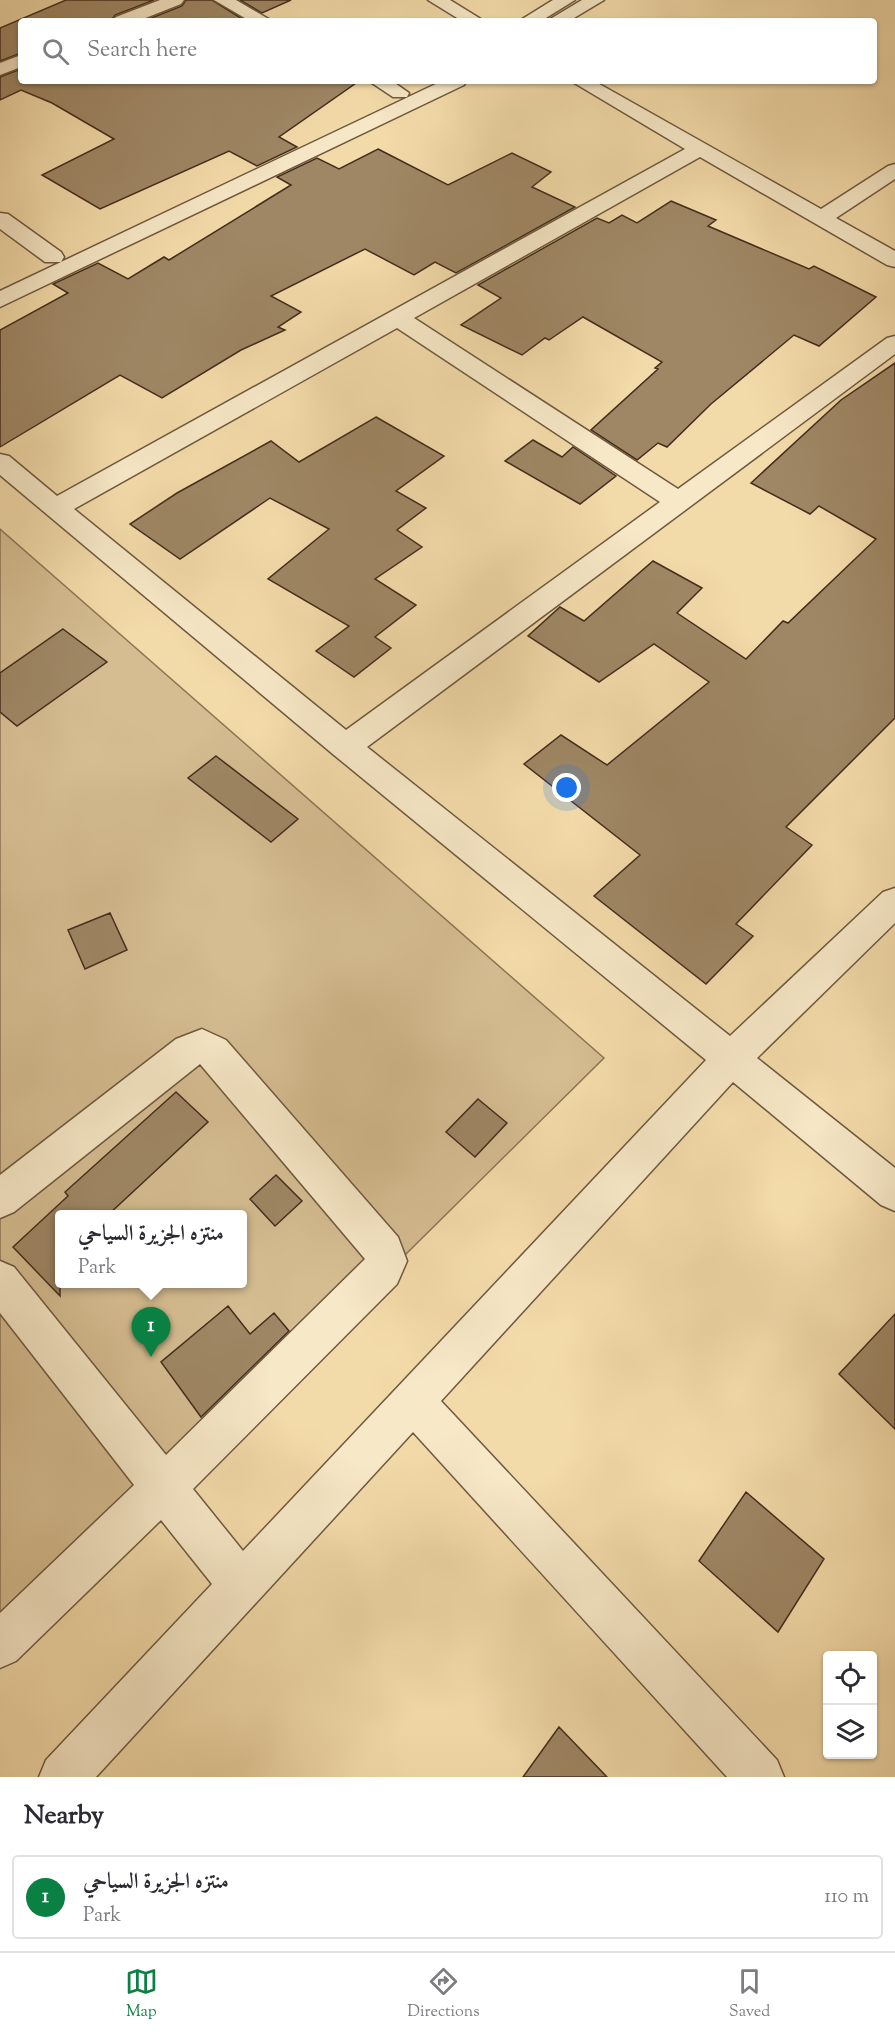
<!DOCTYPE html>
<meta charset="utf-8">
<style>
:root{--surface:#fff;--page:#f7f7f7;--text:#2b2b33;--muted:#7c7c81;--line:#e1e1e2;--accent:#0b8043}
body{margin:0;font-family:"Sorts Mill Goudy",Amiri,serif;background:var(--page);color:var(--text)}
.controls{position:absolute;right:18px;bottom:18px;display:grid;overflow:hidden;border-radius:6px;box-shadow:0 2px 4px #0004}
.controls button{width:54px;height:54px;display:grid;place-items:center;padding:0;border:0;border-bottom:2px solid var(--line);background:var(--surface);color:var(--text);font:30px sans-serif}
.you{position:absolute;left:567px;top:788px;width:21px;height:21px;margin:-15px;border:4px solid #fff;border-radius:50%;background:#1a73e8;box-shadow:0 0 0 9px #1a73e833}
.badge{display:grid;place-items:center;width:39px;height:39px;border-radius:50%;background:var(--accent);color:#fff;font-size:20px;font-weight:700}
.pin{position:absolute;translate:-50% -50px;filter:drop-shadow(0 2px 3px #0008)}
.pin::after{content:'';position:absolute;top:32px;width:21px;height:18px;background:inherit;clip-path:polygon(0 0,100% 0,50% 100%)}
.popup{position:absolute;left:55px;top:1210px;width:192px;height:78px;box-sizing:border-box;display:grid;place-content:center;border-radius:6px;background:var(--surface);filter:drop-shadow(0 2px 4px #0005);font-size:20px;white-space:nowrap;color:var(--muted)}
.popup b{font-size:22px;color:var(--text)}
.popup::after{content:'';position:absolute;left:50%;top:100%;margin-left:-12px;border:12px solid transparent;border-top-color:var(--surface)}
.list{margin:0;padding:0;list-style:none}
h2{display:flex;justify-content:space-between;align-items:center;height:78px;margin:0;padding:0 24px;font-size:26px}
h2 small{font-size:20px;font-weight:400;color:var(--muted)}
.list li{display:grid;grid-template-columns:39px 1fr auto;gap:18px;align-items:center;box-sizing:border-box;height:84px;margin:0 12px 12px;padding:0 12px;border:2px solid var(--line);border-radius:6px}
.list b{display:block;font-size:22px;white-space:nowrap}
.list p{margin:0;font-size:20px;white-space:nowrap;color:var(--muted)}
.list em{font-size:20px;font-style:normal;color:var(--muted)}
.icon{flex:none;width:33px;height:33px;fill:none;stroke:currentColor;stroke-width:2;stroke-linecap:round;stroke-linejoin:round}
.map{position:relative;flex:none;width:895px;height:1777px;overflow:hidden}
.search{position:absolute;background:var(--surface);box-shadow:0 2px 4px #0004;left:18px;right:18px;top:18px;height:66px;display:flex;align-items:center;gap:15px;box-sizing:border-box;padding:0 21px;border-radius:6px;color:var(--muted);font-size:22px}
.sheet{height:174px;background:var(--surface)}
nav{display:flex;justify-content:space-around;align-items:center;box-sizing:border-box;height:84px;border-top:2px solid var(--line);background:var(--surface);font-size:16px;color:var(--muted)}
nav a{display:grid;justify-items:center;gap:3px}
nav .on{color:var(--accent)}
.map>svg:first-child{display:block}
.green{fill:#d5bd91;stroke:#8c7556;stroke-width:1.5;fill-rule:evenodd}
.building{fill:#9f8765;stroke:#432d1c;stroke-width:1.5}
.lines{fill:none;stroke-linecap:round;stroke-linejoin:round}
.minor-casing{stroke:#6f583f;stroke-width:3}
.minor{fill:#f7e8c7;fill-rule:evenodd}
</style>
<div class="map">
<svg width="895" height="1777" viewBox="0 0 895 1777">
<rect width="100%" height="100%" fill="#f3dba9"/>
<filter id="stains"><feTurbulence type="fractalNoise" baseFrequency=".00333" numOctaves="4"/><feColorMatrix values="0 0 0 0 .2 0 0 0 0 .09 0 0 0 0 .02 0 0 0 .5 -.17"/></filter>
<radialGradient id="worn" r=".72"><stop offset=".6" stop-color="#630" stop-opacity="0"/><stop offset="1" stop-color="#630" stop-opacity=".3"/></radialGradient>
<path class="green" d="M 0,529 L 604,1058 L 0,1656 ZM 60,1214 L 243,1214 L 243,1284 L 60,1284 Z"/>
<path class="building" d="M 66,0 L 154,0 L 115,15 L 111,21 L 21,21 L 21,53 L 0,61 L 0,28 Z
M 186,0 L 212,0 L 244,20 L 144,21 L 182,6 Z
M 240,0 L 291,0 L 262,13 Z
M 21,69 L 21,81 L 359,81 L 279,137 L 297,147 L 257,166 L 229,151 L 100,209 L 42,175 L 114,139 L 52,103 L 21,90 L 0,100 L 0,77 Z
M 378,149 L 448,185 L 512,153 L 551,172 L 532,187 L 575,207 L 456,273 L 435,262 L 414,275 L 365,249 L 271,296 L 301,312 L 278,327 L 285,330 L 241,350 L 162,398 L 120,375 L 0,447 L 0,330 L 68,293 L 53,284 L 98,263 L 128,279 L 164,257 L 169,260 L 291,185 L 277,177 L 317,158 L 339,169 Z
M 671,201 L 716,220 L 708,226 L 809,269 L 814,266 L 876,297 L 819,346 L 794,335 L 711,404 L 667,447 L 658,443 L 637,460 L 591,430 L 658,369 L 655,368 L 662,362 L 583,317 L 549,340 L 545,338 L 522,355 L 461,325 L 501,298 L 478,285 L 597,218 L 609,223 L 622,215 L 637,223 Z
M 895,363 L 895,718 L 786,827 L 812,845 L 736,924 L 753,936 L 706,984 L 594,896 L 640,855 L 524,764 L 561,735 L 607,765 L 709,682 L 654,644 L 599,682 L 528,636 L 560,607 L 584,621 L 653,561 L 702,588 L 677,613 L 746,659 L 783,621 L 788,623 L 876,539 L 819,506 L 810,514 L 751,483 L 841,400 Z
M 376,417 L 444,456 L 396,491 L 426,508 L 397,530 L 422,547 L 375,579 L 416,605 L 375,637 L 391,648 L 354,677 L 316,651 L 349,626 L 268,579 L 329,529 L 270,498 L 180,559 L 130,524 L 177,493 L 271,441 L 299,462 Z
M 533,440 L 562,457 L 573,447 L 616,476 L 580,504 L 505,461 Z
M 63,629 L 107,662 L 17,726 L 0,712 L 0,673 Z
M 216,756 L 298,819 L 271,842 L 188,778 Z
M 110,913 L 127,950 L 85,969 L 68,930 Z
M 176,1092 L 208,1122 L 108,1215 L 60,1215 L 60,1296 L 13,1247 L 68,1196 L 65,1192 Z
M 478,1099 L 507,1123 L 475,1157 L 446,1132 Z
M 276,1175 L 302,1201 L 275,1226 L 250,1199 Z
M 228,1306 L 250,1334 L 274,1313 L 289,1331 L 201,1417 L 161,1362 Z
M 895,1314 L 895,1429 L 839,1374 Z
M 746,1492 L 824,1559 L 778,1632 L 699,1561 Z
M 559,1727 L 607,1777 L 523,1777 Z"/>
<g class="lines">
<defs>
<path id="minor" d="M 160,0 L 184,0 L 181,4 L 138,21 L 113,21 L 116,17 Z
M 214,0 L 236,0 L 272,21 L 250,21 Z
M 428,0 L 450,0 L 484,21 L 462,21 Z
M 553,0 L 575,0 L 541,21 L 519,21 Z
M 582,0 L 604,0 L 569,21 L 547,21 Z
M 21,55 L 21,67 L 0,75 L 0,63 Z
M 369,81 L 392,81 L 409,93 L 407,97 L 393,97 Z
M 442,81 L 466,81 L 464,85 L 0,307 L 0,291 Z
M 571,81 L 594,81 L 821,209 L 888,166 L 895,164 L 895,179 L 836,218 L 895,251 L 895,267 L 887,265 L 700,157 L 414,318 L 678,489 L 887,338 L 895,336 L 895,354 L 367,747 L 730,1036 L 883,892 L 895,888 L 895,923 L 757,1058 L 895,1168 L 895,1211 L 881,1205 L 733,1082 L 441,1401 L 777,1760 L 784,1777 L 727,1777 L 413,1432 L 96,1777 L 39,1777 L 46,1760 L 212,1584 L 161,1520 L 16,1661 L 0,1668 L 0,1613 L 134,1485 L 0,1313 L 0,1261 L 14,1267 L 166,1455 L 365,1259 L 200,1064 L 14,1212 L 0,1218 L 0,1175 L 176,1039 L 202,1029 L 226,1040 L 398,1237 L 407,1261 L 397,1284 L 193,1489 L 243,1551 L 706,1060 L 334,755 L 0,475 L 0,454 L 9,456 L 57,496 L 685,149 ZM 397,328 L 660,502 L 346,730 L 74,509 Z
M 0,213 L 8,214 L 61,252 L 64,257 L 61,262 L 45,262 L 0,229 Z"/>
</defs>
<use href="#minor" class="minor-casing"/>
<use href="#minor" class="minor"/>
</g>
<rect width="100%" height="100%" filter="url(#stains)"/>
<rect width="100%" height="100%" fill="url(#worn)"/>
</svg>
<div class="controls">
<button><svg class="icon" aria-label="locate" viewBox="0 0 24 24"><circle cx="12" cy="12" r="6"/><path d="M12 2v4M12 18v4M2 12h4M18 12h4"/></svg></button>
<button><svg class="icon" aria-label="layers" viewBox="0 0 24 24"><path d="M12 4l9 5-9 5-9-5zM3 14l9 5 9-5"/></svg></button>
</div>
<div class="you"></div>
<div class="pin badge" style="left:151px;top:1357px">1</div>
<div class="popup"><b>منتزه الجزيرة السياحي</b>Park</div>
<div class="search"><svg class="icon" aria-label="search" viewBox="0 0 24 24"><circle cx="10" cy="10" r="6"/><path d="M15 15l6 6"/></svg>Search here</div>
</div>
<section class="sheet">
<h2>Nearby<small></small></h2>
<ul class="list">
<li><span class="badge">1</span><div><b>منتزه الجزيرة السياحي</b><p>Park</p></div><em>110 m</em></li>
</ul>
</section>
<nav>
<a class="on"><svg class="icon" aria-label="map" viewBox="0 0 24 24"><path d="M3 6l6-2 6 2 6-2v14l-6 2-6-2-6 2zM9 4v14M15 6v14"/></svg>Map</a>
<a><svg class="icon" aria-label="directions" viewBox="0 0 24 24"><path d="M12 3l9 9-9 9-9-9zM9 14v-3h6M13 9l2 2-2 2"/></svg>Directions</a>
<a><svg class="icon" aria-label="saved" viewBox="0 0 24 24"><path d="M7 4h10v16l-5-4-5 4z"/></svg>Saved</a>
</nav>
